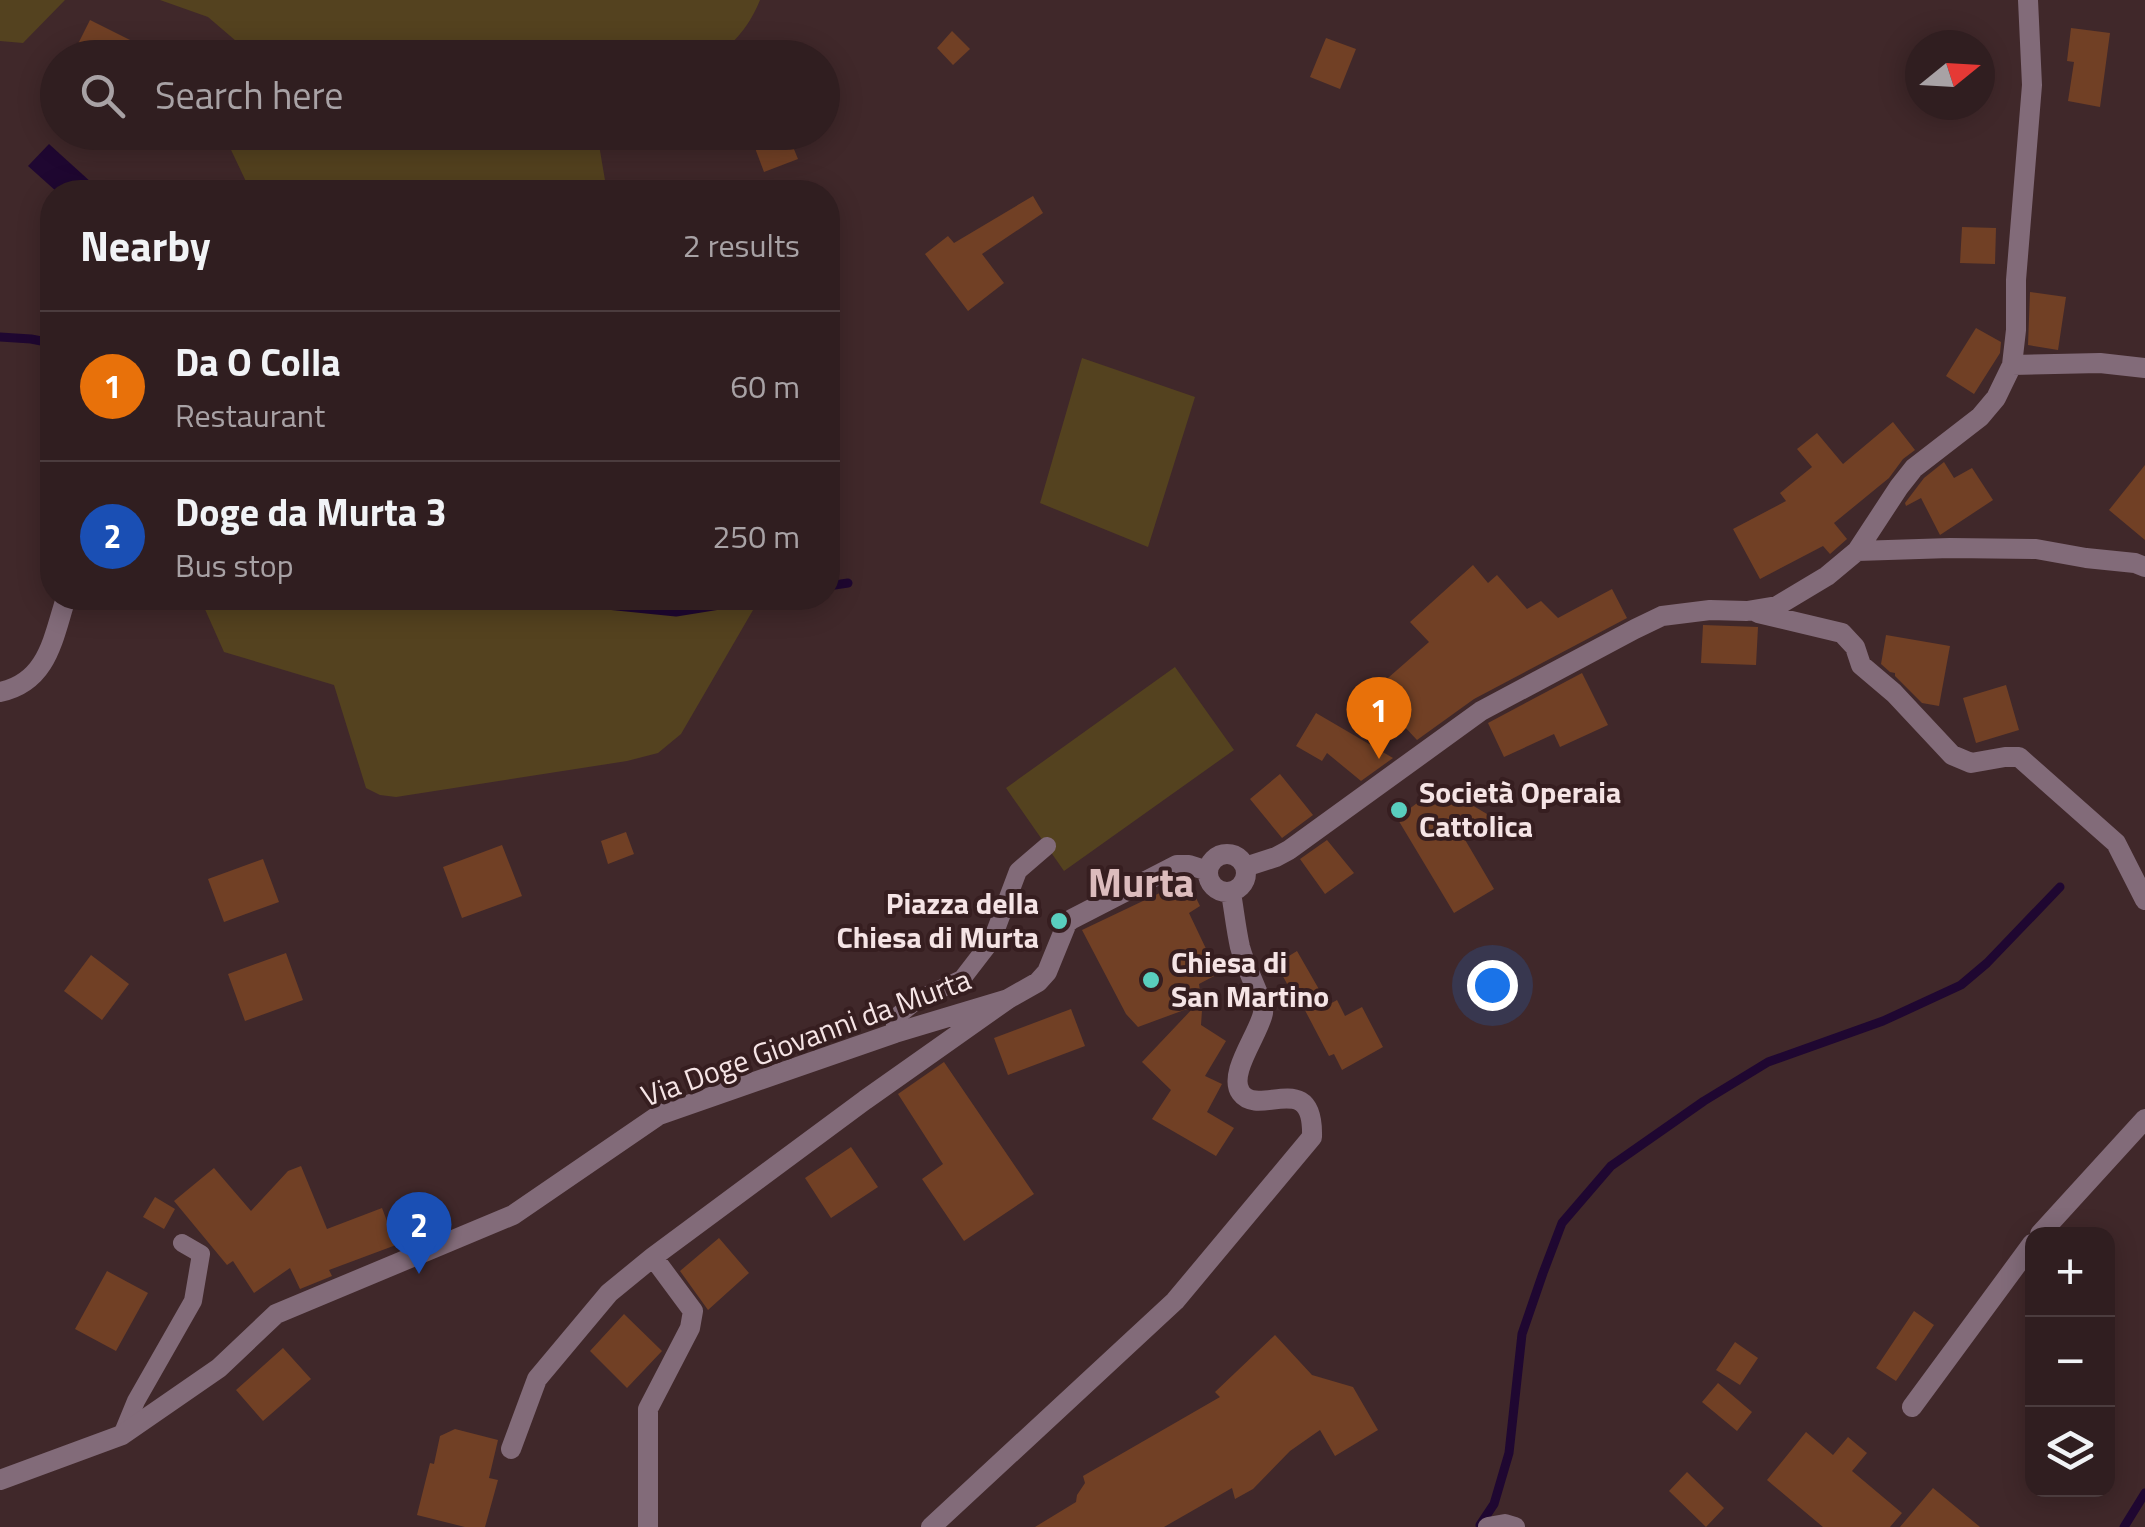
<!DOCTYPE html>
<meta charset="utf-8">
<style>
:root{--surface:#301e20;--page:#382729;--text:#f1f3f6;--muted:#a8a2a5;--line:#4b3c3e;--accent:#8bbbb9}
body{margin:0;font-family:"Titillium Web",sans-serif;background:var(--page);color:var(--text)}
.controls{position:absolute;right:30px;bottom:30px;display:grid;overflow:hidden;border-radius:20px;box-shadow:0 5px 25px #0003}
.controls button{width:90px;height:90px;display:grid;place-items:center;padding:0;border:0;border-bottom:2px solid var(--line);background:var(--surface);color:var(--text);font:50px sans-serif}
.compass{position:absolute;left:1905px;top:30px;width:90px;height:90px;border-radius:50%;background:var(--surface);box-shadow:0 5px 25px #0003;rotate:72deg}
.you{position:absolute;left:1492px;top:985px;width:35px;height:35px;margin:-25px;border:8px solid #fff;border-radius:50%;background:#1a73e8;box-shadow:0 0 0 15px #1a73e833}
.badge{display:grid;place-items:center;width:65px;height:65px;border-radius:50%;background:var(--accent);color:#fff;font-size:32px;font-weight:700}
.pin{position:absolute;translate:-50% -82px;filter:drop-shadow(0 2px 5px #0008)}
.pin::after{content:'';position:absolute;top:52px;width:35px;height:30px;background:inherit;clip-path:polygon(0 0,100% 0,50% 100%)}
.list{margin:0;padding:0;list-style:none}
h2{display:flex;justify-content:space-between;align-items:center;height:130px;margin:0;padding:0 40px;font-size:42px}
h2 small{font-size:32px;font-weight:400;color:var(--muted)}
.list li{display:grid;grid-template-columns:65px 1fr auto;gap:30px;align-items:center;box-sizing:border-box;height:150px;padding:0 40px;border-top:2px solid var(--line)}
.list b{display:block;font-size:38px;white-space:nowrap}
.list p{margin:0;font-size:32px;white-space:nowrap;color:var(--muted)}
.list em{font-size:32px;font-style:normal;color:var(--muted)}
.icon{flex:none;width:55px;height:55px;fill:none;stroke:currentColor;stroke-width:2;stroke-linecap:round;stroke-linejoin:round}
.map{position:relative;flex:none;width:2145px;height:1527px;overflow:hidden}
.search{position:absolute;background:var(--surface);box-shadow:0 5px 25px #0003;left:40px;top:40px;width:800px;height:110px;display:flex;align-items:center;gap:25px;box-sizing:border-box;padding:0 35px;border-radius:55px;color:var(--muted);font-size:38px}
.panel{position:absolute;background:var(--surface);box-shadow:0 5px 25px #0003;left:40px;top:180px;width:800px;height:430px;border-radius:40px}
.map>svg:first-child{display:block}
.green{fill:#54421f}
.water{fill:#1f0731}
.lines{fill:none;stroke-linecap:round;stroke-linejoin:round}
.stream{stroke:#1f0731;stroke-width:9}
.building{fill:#714025}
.service{stroke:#826b79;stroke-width:18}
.pedestrian{stroke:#826b79;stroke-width:20}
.minor{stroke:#826b79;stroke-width:20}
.poi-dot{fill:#59cebe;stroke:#361e20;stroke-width:4}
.labels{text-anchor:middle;stroke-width:8;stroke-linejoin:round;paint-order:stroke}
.poi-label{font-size:30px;font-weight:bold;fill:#f5e4e5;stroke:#361e20;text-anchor:start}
.street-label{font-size:30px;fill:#f5e4e5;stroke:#361e20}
.district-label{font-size:40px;font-weight:bold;fill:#dcbcbd;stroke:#361e20}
</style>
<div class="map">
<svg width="2145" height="1527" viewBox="0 0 2145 1527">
<rect width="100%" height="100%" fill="#40282a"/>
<path class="green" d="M 0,0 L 65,0 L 23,43 L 0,41 Z
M 160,0 L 760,0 C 751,23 734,46 712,57 L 239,58 L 236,41 L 208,17 Z
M 223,133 L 597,133 L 607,192 L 251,192 Z
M 1082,358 L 1195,397 L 1148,547 L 1040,503 Z
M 200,598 L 760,598 L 681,734 L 658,753 L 627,761 L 396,797 L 380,795 L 366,788 L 334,685 L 224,652 Z
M 1175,667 L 1234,750 L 1064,871 L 1006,788 Z"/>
<path class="water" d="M 49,144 L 92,183 L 83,192 L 57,192 L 28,166 Z"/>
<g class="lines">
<path class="stream" d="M 0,337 L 31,339 L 52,343
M 828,586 L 848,583
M 460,598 L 567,601 L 676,612 L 763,598
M 1480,1525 L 1494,1504 L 1509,1453 L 1522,1334 L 1543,1273 L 1562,1223 L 1611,1166 L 1704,1101 L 1768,1062 L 1883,1021 L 1961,985 L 1987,963 L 2060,887
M 2124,1527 L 2145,1493"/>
</g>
<path class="building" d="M 90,20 L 166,58 L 91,58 L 75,50 Z
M 2071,28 L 2110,33 L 2100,107 L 2068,101 L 2074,62 L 2067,61 Z
M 952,31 L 970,49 L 953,65 L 937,48 Z
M 1326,38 L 1356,49 L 1340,89 L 1310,77 Z
M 749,132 L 787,132 L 798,159 L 764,172 Z
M 1033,196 L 1043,213 L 982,254 L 1004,283 L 968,311 L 925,254 L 948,236 L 954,243 Z
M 1962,227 L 1996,228 L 1995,264 L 1960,263 Z
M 2030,292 L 2066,297 L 2058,350 L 2028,345 Z
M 1976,328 L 2001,342 L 2000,353 L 1974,394 L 1946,376 Z
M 1893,422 L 1915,450 L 1903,459 L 1889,478 L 1834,523 L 1847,539 L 1830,554 L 1823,546 L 1760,579 L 1733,529 L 1786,501 L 1780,493 L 1812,467 L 1797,449 L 1817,433 L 1843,464 Z
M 1944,462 L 1954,478 L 1972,468 L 1993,500 L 1940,535 L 1921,498 L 1906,506 L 1905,503 L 1924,478 Z
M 2145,465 L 2145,540 L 2109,510 Z
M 1473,565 L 1488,583 L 1497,575 L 1527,609 L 1541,601 L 1558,618 L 1612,589 L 1627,618 L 1474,699 L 1417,740 L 1372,692 L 1429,642 L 1410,622 Z
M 1703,625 L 1758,627 L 1756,665 L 1701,663 Z
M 1886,635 L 1950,646 L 1939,706 L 1922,703 L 1895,676 L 1895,673 L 1890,672 L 1881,664 Z
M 1582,673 L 1608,725 L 1560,747 L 1554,734 L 1504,757 L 1488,723 Z
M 2006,685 L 2019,730 L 1976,743 L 1963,698 Z
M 1316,713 L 1393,758 L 1361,781 L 1327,753 L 1322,761 L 1296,746 Z
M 1280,774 L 1313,815 L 1282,838 L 1250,799 Z
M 1440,786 L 1492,817 L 1464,838 L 1494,889 L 1454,913 L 1397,818 Z
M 626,832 L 634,854 L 608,864 L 601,841 Z
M 1327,840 L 1354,873 L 1325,894 L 1300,859 Z
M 502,845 L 522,896 L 462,918 L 443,867 Z
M 263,859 L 279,902 L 224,922 L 208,879 Z
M 1187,880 L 1200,906 L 1189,913 L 1218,974 L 1199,984 L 1201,999 L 1203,996 L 1201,1025 L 1226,1041 L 1205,1076 L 1222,1084 L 1207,1112 L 1234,1128 L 1216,1156 L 1152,1119 L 1171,1090 L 1142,1062 L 1195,1006 L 1138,1027 L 1126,1014 L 1082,930 Z
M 1297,951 L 1328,1005 L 1337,1000 L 1345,1016 L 1362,1007 L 1383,1047 L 1342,1070 L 1334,1054 L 1329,1056 L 1298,997 L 1295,998 L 1276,964 Z
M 286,953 L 303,1000 L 245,1021 L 228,974 Z
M 91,955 L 129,984 L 102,1020 L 64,991 Z
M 1071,1009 L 1085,1046 L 1008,1075 L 994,1038 Z
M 944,1062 L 1034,1194 L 964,1241 L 922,1179 L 943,1164 L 898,1094 Z
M 851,1147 L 878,1187 L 831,1218 L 805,1178 Z
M 301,1166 L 327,1229 L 382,1208 L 396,1245 L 329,1270 L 332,1276 L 300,1289 L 290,1268 L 254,1293 L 233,1261 L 227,1265 L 174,1201 L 214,1168 L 251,1211 L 288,1171 Z
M 155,1197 L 175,1209 L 164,1229 L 143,1217 Z
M 719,1238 L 749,1273 L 708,1310 L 680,1271 Z
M 107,1271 L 148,1293 L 116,1351 L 75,1329 Z
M 1914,1311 L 1934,1325 L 1896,1381 L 1876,1368 Z
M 624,1314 L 662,1351 L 627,1388 L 590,1351 Z
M 1275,1335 L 1312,1375 L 1353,1387 L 1378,1430 L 1335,1456 L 1320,1430 L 1290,1451 L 1253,1489 L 1235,1499 L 1232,1488 L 1164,1527 L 1035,1527 L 1076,1502 L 1077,1495 L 1085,1483 L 1083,1476 L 1220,1397 L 1215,1392 Z
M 1735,1342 L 1758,1358 L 1740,1385 L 1716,1370 Z
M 283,1348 L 311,1379 L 263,1421 L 236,1390 Z
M 1718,1383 L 1752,1412 L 1737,1431 L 1702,1402 Z
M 455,1429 L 498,1440 L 489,1478 L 498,1480 L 485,1527 L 465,1527 L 417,1515 L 430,1463 L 434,1464 L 440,1436 Z
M 1806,1432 L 1833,1455 L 1848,1437 L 1867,1453 L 1852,1471 L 1902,1513 L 1890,1527 L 1823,1527 L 1767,1480 Z
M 1687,1472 L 1724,1508 L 1706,1527 L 1669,1491 Z
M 1933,1488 L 1980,1527 L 1900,1527 Z"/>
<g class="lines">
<path class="service" d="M 895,1033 L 895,1018 L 917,1000 L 962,979 L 992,940 L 1018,871 L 1047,846
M 122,1435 L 136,1401 L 193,1301 L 201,1254 L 182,1243"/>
<path class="pedestrian" d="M 1488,1527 L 1505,1524 L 1515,1527"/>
<path class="minor" d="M 2012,365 L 2100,363 L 2145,368
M 1857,551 L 1950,548 L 2036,549 L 2086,558 L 2135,563 L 2145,567
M 1758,613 L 1842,633 L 1855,647 L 1861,665 L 1894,693 L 1952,755 L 1971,763 L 2005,757 L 2019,757 L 2116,843 L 2145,900
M 0,692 C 48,682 53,638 66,598
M1208 873a19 19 0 1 1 38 0a19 19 0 1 1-38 0Z
M 1245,867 L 1276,857 L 1289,850 L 1481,711 L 1635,629 L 1662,616 L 1710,610 L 1747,611 L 1777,606 L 1827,576 L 1857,551 L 1899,487 L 1914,468 L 1980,417 L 1996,398 L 2012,365 L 2016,330 L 2016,280 L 2032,85 L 2028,0
M 2040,1234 L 2145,1119
M 1912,1407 L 2032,1244
M 511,1449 L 537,1379 L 609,1293 L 653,1257 L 865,1100 L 1008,999 L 1038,982 L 1047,972 L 1067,923 L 1072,919 L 1177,865 L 1189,865 L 1208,871
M 0,1480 L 122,1435 L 219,1368 L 276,1314 L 513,1215 L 659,1115 L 895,1033 L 1008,999
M 648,1527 L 648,1409 L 690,1328 L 693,1311 L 653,1257
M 931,1527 L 1175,1301 L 1312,1137 C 1314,1068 1259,1118 1241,1093 C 1227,1074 1259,1034 1263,1013 C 1264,1005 1260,998 1257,991 C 1251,976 1244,962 1240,947 C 1236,929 1234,910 1231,893"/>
</g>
<g class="poi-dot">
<circle cx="1399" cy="810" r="10"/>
<circle cx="1059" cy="921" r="10"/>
<circle cx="1151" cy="980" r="10"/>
</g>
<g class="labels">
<g class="poi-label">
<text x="1419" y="803">Società Operaia<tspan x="1419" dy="34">Cattolica</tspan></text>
<text x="1039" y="914" text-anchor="end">Piazza della<tspan x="1039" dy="34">Chiesa di Murta</tspan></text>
<text x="1171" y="973">Chiesa di<tspan x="1171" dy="34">San Martino</tspan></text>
</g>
<g class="street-label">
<text transform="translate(806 1038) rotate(-20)" y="10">Via Doge Giovanni da Murta</text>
</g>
<g class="district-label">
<text x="1141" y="897">Murta</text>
</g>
</g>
</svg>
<div class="controls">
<button>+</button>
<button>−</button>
<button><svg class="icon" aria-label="layers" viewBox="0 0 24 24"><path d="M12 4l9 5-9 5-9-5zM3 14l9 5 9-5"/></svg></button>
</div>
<svg class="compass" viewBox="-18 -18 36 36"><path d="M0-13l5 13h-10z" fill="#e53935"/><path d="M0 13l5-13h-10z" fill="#a8a2a5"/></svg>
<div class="you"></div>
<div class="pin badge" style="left:1379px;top:759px;background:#e8710a">1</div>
<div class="pin badge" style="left:419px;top:1274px;background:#1a4fb4">2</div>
<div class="search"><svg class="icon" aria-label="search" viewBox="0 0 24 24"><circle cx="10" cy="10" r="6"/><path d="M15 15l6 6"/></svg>Search here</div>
<section class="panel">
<h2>Nearby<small>2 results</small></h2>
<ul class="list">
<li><span class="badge" style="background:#e8710a">1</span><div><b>Da O Colla</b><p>Restaurant</p></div><em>60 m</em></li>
<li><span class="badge" style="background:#1a4fb4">2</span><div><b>Doge da Murta 3</b><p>Bus stop</p></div><em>250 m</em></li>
</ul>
</section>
</div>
